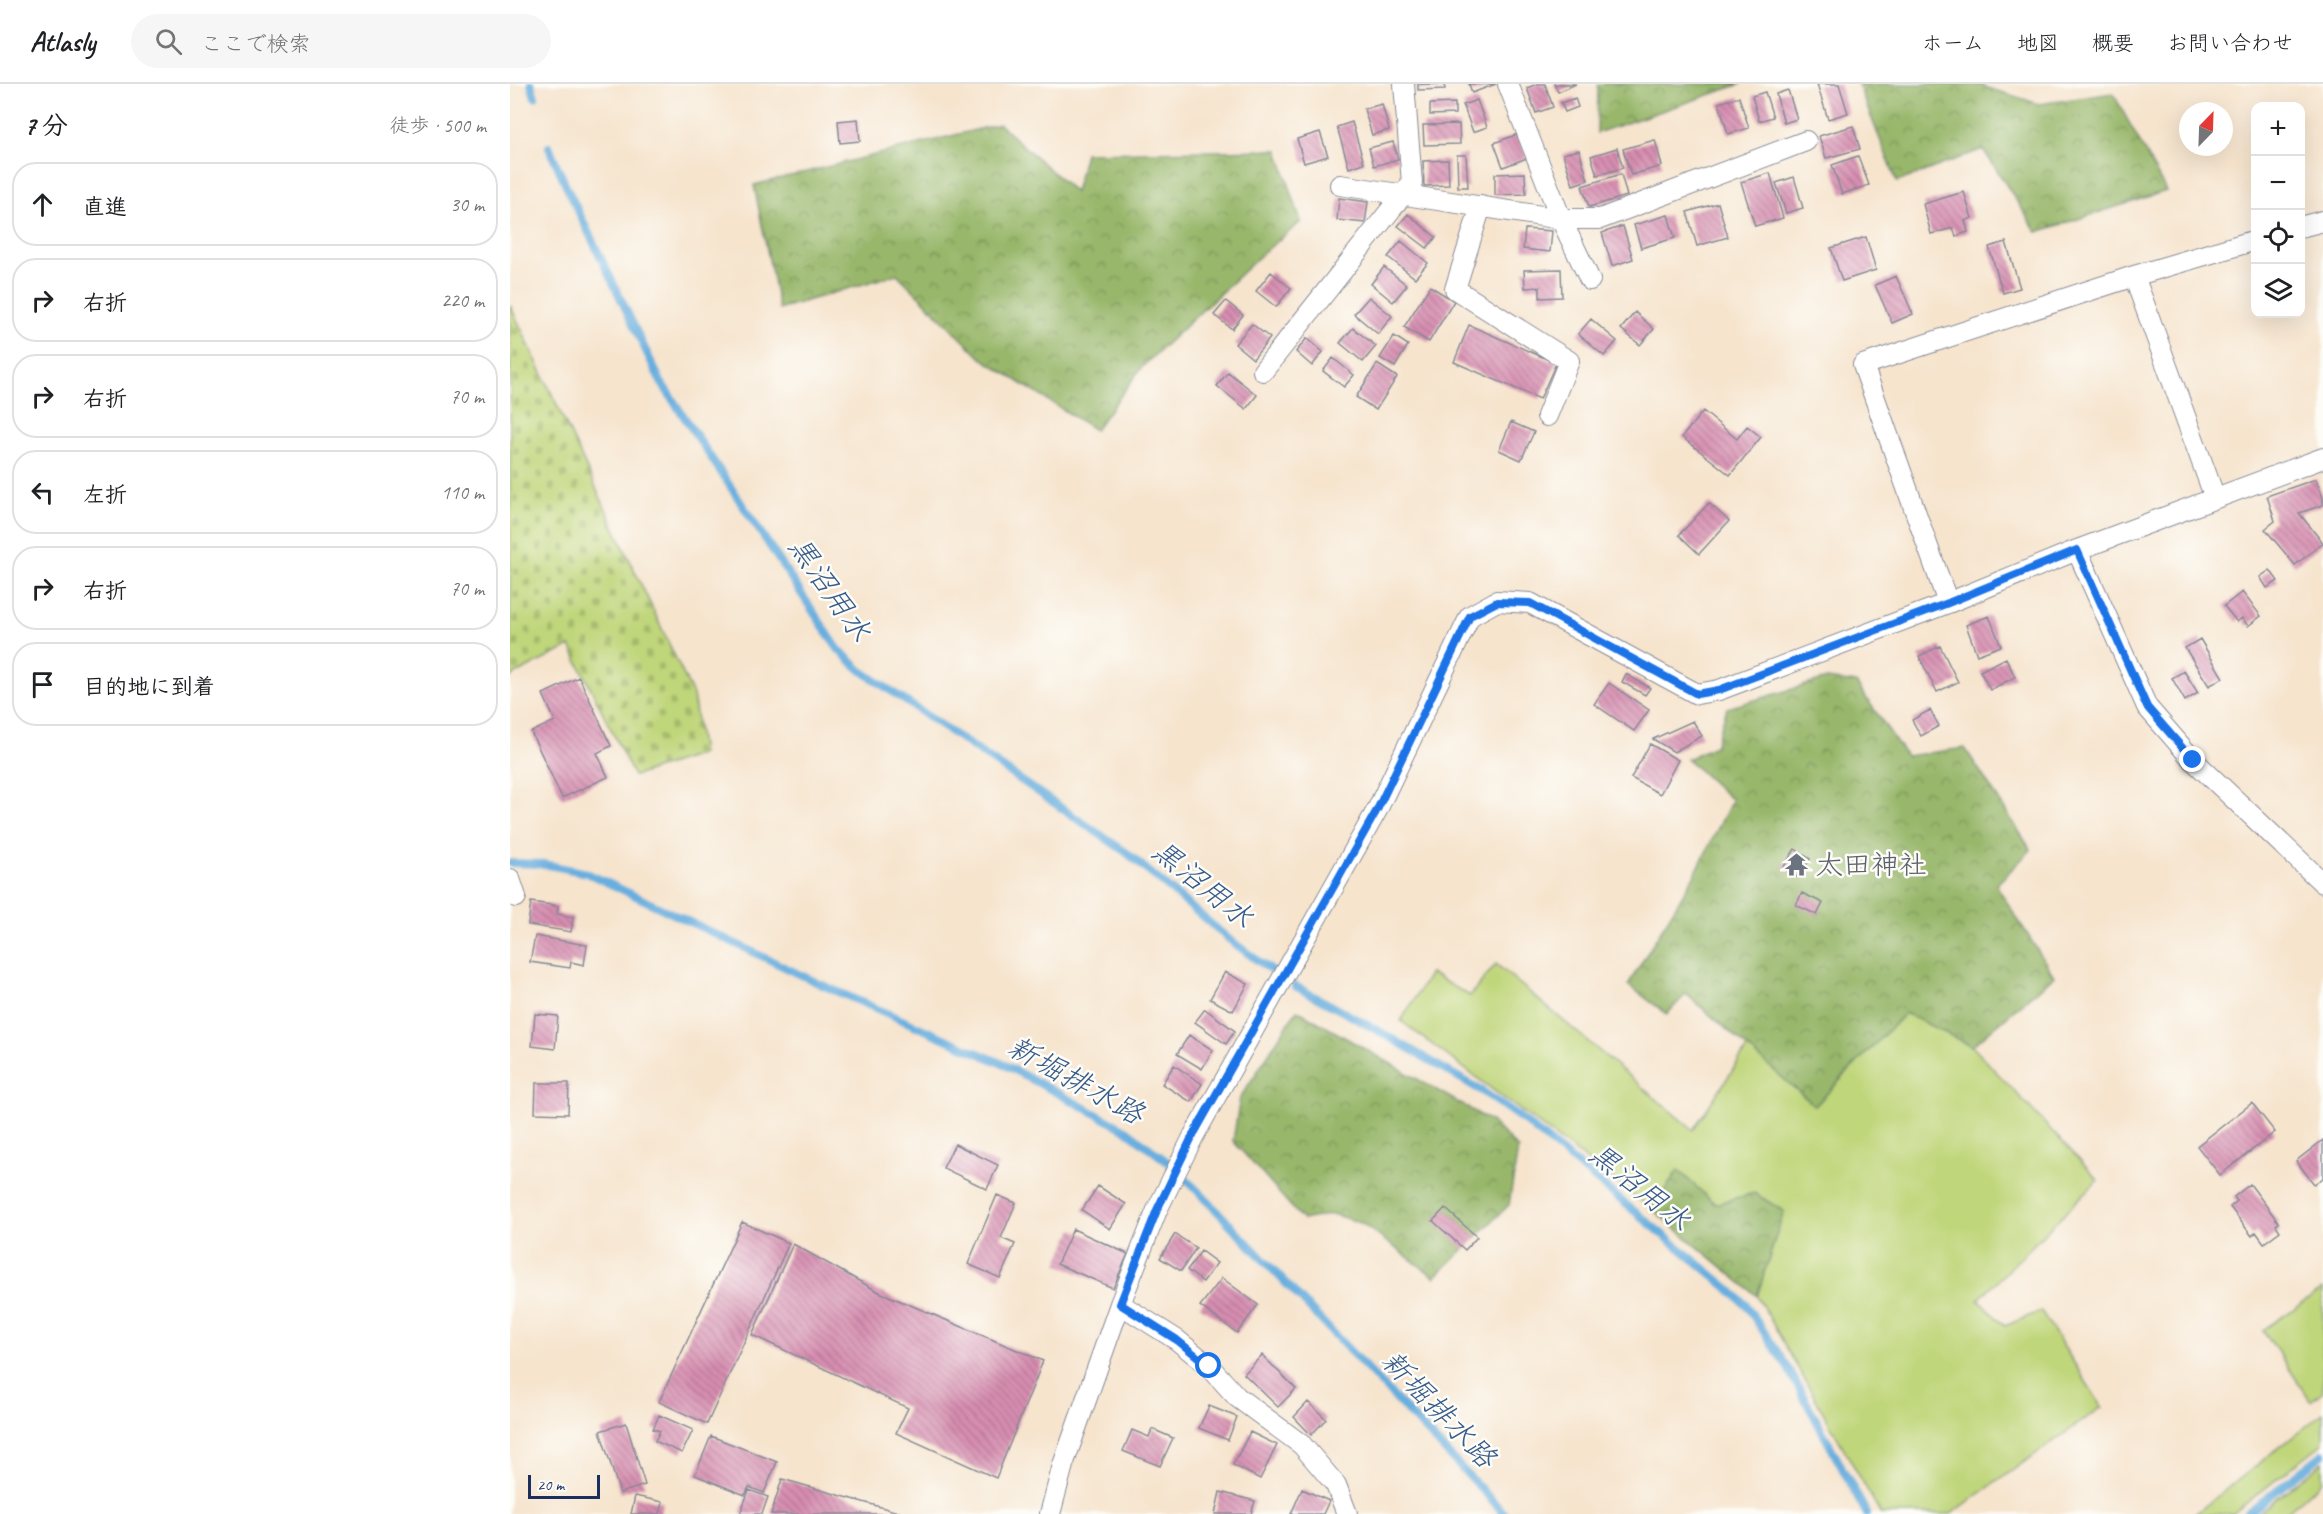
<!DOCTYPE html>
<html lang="ja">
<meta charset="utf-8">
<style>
:root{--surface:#fff;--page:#f6f6f6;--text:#202124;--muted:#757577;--line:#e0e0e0}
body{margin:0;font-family:Caveat,"Klee One",sans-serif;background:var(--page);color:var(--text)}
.controls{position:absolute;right:18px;top:18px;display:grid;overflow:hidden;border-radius:12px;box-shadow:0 6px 24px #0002}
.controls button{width:54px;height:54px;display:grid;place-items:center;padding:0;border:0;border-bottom:2px solid var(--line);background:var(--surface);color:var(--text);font:30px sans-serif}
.compass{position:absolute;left:1669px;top:18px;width:54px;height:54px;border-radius:50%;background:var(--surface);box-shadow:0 6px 24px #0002;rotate:23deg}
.scale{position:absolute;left:18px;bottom:15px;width:72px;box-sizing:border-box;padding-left:6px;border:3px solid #1b2f5e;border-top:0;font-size:16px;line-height:21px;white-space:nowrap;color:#1b2f5e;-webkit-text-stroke:4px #fdfcf7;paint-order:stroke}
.stop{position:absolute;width:18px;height:18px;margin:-14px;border:4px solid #1a73e8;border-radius:50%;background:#fff}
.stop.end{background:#1a73e8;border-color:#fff;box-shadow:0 2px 6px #0008}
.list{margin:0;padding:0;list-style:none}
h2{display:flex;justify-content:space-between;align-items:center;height:78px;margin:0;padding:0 24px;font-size:26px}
h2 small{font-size:20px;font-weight:400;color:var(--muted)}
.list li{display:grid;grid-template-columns:39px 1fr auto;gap:18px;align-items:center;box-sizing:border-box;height:84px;margin:0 12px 12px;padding:0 12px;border:2px solid var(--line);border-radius:24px}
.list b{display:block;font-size:22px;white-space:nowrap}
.list em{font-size:20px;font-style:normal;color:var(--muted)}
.icon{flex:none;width:33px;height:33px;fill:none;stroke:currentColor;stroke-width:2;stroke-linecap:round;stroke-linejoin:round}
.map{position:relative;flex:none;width:1813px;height:1430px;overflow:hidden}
header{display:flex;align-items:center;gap:36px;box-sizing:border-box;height:84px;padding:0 30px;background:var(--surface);border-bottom:2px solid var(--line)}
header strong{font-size:28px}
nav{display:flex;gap:33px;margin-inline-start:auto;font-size:21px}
.search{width:420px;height:54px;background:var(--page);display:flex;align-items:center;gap:15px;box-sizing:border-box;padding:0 21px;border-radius:33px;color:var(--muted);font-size:22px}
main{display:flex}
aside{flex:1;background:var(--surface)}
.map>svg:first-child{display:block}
.grass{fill:#c0d67a;stroke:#6e826c;stroke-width:1.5}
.forest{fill:url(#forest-crowns);stroke:#5a7364;stroke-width:1.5}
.cemetery{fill:url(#cemetery-stones);stroke:#6e826c;stroke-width:1.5}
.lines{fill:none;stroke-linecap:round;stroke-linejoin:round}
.stream{stroke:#67aede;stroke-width:8}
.building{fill:url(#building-back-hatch)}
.minor-casing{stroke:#888a96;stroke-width:22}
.minor{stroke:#fff;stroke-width:20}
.route{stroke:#1a73e8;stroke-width:8}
.labels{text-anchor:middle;stroke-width:5;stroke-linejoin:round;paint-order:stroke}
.worship-label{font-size:28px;fill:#5b616d;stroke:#fdfcf7;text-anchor:start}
.water-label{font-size:30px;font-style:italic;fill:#365b8b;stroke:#fdfcf7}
</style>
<header>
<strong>Atlasly</strong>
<div class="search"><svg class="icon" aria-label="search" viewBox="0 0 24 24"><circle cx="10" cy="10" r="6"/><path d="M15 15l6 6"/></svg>ここで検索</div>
<nav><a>ホーム</a><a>地図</a><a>概要</a><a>お問い合わせ</a></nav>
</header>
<main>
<aside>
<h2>7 分<small>徒歩 · 500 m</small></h2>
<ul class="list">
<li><svg class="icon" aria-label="ahead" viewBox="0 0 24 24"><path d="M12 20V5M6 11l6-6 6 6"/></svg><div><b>直進</b></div><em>30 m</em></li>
<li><svg class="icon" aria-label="right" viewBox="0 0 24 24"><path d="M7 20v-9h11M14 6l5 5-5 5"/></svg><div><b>右折</b></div><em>220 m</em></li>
<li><svg class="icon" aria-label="right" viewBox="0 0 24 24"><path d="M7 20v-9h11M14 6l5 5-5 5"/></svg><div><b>右折</b></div><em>70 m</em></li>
<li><svg class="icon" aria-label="left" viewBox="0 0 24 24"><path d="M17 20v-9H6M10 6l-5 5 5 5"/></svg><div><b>左折</b></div><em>110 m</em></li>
<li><svg class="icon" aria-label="right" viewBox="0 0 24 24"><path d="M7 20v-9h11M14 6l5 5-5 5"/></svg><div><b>右折</b></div><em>70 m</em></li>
<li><svg class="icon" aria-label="arrive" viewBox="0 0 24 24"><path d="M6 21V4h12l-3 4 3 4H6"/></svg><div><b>目的地に到着</b></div></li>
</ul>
</aside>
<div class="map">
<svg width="1813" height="1430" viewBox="0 0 1813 1430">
<defs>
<pattern id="forest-crowns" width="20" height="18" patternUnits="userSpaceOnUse" patternTransform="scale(1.5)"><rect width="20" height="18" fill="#98b76a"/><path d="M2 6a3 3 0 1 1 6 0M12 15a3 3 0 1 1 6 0" fill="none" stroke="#7b955a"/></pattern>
<pattern id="cemetery-stones" width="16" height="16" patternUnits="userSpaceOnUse" patternTransform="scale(1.5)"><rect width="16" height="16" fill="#c0d67a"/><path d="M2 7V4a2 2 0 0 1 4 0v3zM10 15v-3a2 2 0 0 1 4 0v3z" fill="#a4b86c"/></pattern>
<pattern id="building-back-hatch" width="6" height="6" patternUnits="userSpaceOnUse" patternTransform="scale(1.5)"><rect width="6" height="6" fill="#d78db0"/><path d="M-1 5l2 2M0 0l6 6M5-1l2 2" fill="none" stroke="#ae7492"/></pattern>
</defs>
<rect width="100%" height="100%" fill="#fdfcf7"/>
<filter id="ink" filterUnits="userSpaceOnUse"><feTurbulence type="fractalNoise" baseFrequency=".0167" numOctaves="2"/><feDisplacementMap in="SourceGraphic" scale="12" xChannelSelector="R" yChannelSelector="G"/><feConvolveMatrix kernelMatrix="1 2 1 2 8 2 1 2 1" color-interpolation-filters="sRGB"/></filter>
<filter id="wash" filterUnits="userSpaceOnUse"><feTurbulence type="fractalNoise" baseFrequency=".008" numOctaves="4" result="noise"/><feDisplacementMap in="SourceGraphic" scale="24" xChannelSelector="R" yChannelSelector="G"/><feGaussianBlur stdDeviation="1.35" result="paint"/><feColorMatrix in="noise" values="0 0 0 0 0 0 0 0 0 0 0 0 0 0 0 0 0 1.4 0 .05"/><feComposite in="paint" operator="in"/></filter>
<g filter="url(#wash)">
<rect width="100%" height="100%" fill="#f6e4cd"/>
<path class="grass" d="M 986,880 L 1183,1046 L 1238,963 L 1305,1022 L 1395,929 L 1462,962 L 1588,1096 L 1468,1216 L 1495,1242 L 1531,1227 L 1592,1323 L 1441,1430 L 1371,1430 L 1247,1212 L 1273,1127 L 1244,1109 L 1205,1120 L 1168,1087 L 1142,1125 L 891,937 L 920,889 L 960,912 Z
M 1813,1205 L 1813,1307 L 1801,1317 L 1753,1246 Z
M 1813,1329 L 1813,1359 L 1722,1430 L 1685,1430 Z
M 1813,1378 L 1813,1397 L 1774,1430 L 1747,1430 Z"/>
<path class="forest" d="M 1088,0 L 1231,0 L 1087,49 Z
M 1348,0 L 1473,0 L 1475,3 L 1529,20 L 1603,9 L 1656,107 L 1527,148 L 1473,65 L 1387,98 Z
M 489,40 L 565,108 L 575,69 L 768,66 L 791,138 L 753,169 L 632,283 L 585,346 L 471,274 L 387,190 L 269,225 L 244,101 Z
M 1317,595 L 1346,599 L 1396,672 L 1455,664 L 1521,766 L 1486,801 L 1544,892 L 1462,962 L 1395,929 L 1305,1022 L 1176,910 L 1157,930 L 1118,901 L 1184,792 L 1222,716 L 1177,675 L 1205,662 L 1217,624 Z
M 787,926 L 981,1037 L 1008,1065 L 999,1121 L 925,1193 L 851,1139 L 822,1130 L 793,1136 L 723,1057 L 730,1014 Z
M 1168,1086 L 1205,1120 L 1244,1109 L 1274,1127 L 1247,1212 L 1142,1125 Z"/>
<path class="cemetery" d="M 0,221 L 183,611 L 192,670 L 124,692 L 60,562 L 0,593 Z"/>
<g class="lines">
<path class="stream" d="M 21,0 L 25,13
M 39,63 L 58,106 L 151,298 L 328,565 L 349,585 L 617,769 L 720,856 L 766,890
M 0,779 L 34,780 L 77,789 L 310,900 L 493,980 L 616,1046 L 659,1079 L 690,1109 L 995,1430
M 785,902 L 867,946 L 972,1007 L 1013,1036 L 1217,1203 L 1236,1221 L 1278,1284 L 1357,1430
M 1737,1430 L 1813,1370"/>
</g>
<g id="blocks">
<path class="building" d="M 908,0 L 935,0 L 935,5 L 908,6 Z
M 959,0 L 986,0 L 962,9 Z
M 1027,0 L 1035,0 L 1043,23 L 1026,29 L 1017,4 Z
M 1044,0 L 1066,0 L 1048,8 Z
M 1307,0 L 1329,0 L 1338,29 L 1318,35 Z
M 1278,6 L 1287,35 L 1274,39 L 1266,10 Z
M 1255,8 L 1263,33 L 1249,37 L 1242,12 Z
M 1229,13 L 1239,44 L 1218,50 L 1209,19 Z
M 1065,14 L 1068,23 L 1055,28 L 1051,19 Z
M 967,16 L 977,43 L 963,48 L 953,21 Z
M 945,19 L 945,30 L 920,31 L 920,20 Z
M 872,20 L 879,46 L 862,51 L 854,25 Z
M 348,35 L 350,57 L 330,59 L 328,37 Z
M 842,38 L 854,79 L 839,84 L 827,43 Z
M 949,40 L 950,60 L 914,61 L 913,41 Z
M 1343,42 L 1350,65 L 1316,74 L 1309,52 Z
M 810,48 L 818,72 L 794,79 L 787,55 Z
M 1008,50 L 1017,74 L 993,83 L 984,59 Z
M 1145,56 L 1152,82 L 1121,91 L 1113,65 Z
M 883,58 L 888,75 L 864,82 L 859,64 Z
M 1107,64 L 1113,84 L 1087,91 L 1081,72 Z
M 1069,66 L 1078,96 L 1063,101 L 1053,70 Z
M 947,71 L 956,71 L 958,103 L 948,103 Z
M 1348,72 L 1359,101 L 1332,110 L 1322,81 Z
M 938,76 L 939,101 L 914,102 L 913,77 Z
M 1015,89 L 1016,110 L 985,111 L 985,90 Z
M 1260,89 L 1273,134 L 1245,142 L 1231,98 Z
M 1111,90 L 1117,112 L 1079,123 L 1072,102 Z
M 1284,93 L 1293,124 L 1276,129 L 1266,99 Z
M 1454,108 L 1462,134 L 1455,137 L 1458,148 L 1446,152 L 1443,144 L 1421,150 L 1413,120 Z
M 829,114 L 858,118 L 855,139 L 827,136 Z
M 1208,119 L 1218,153 L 1187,162 L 1177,128 Z
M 898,130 L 926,153 L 917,164 L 888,142 Z
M 1158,131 L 1165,154 L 1131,164 L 1124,141 Z
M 1113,142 L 1123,175 L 1102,182 L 1092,149 Z
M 1015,145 L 1042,147 L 1040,168 L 1013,165 Z
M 1356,153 L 1366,186 L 1332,197 L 1321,164 Z
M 891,157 L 918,179 L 905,194 L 878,173 Z
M 1496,158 L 1510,204 L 1493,209 L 1479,163 Z
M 874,183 L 897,201 L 883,218 L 861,200 Z
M 1051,185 L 1052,213 L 1030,214 L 1030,203 L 1015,204 L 1014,186 Z
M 761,188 L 781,204 L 766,223 L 746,207 Z
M 1386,192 L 1403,230 L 1382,239 L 1365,201 Z
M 920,202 L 944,217 L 919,258 L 894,243 Z
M 859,213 L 882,232 L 868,250 L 844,230 Z
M 716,217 L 733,231 L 722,245 L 704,231 Z
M 1125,228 L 1144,245 L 1130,261 L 1111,245 Z
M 1081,235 L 1107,257 L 1094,272 L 1068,250 Z
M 742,240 L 760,254 L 743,275 L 725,260 Z
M 959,241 L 1046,279 L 1030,315 L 944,278 Z
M 843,244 L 866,262 L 853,278 L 830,259 Z
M 884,252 L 898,261 L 885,283 L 870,274 Z
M 797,254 L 813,268 L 802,282 L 786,268 Z
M 823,274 L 844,291 L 834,303 L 813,287 Z
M 867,280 L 887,293 L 866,326 L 846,313 Z
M 718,288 L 747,311 L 736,325 L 707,302 Z
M 1193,327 L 1227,355 L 1237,342 L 1251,353 L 1220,391 L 1172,353 Z
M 1001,338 L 1024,348 L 1011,376 L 989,366 Z
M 1806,395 L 1813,414 L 1813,421 L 1789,429 L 1813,459 L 1785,481 L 1755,445 L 1765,437 L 1757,412 Z
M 1199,419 L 1219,437 L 1189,470 L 1169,451 Z
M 1760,486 L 1768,497 L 1757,504 L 1750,493 Z
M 1732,508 L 1751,532 L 1738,542 L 1732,534 L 1727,538 L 1714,522 Z
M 1479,532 L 1491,562 L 1467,571 L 1456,541 Z
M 1690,555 L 1713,594 L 1699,602 L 1675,564 Z
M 1430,562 L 1448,598 L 1427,608 L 1409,572 Z
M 1496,574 L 1505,593 L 1480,606 L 1470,587 Z
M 1674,587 L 1688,609 L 1675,617 L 1662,594 Z
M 1116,590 L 1140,604 L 1135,611 L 1112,598 Z
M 69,593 L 101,662 L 87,669 L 98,693 L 52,714 L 21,648 L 45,637 L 33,610 Z
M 1099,599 L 1139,626 L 1124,647 L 1084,620 Z
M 1420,626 L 1429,642 L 1411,652 L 1402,636 Z
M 1183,637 L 1192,652 L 1164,668 L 1143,655 Z
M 1140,660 L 1168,676 L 1150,710 L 1121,694 Z
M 1285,765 L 1300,775 L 1288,794 L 1273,784 Z
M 1292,809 L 1313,819 L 1307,831 L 1286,821 Z
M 21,818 L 48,822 L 47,830 L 63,833 L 61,848 L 18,841 Z
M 25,852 L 77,861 L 74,881 L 61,878 L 60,884 L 20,878 Z
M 715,888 L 738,900 L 723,927 L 700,915 Z
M 695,925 L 725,947 L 716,960 L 685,938 Z
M 25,930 L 48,932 L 45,965 L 22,962 Z
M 679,951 L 703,966 L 692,985 L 667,970 Z
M 664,981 L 692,1000 L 681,1018 L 652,1000 Z
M 26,999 L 59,999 L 58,1030 L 25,1029 Z
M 1742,1019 L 1765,1048 L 1710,1091 L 1687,1062 Z
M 1813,1056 L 1813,1094 L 1804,1100 L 1786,1077 Z
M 445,1060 L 488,1081 L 477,1105 L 433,1084 Z
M 1740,1100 L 1769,1139 L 1766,1141 L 1770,1147 L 1754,1159 L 1746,1148 L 1742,1152 L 1720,1123 L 1727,1117 L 1724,1113 Z
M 588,1102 L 616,1120 L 600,1145 L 572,1126 Z
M 487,1111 L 506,1119 L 491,1154 L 505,1160 L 490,1194 L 458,1180 Z
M 935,1124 L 967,1153 L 955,1166 L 923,1137 Z
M 232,1138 L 279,1159 L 197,1340 L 149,1318 Z
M 563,1145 L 618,1170 L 603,1204 L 547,1180 Z
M 665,1150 L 686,1164 L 671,1187 L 650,1174 Z
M 283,1160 L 367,1207 L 533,1277 L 486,1394 L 386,1349 L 398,1324 L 242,1251 Z
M 691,1167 L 707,1179 L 693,1198 L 677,1186 Z
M 712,1194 L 748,1221 L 727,1249 L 690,1222 Z
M 752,1271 L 786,1305 L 768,1323 L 734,1290 Z
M 798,1318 L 816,1335 L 801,1351 L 784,1333 Z
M 699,1322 L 727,1333 L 718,1356 L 689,1344 Z
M 149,1331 L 183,1346 L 172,1369 L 145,1357 L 150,1347 L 143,1345 Z
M 116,1339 L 135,1401 L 110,1409 L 90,1347 Z
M 642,1345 L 663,1354 L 650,1382 L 613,1367 L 622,1346 L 639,1353 Z
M 740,1348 L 767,1361 L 750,1395 L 723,1381 Z
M 201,1352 L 267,1378 L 254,1409 L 239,1403 L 235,1411 L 185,1391 Z
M 272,1395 L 392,1429 L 392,1430 L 261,1430 Z
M 792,1405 L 819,1417 L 813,1430 L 781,1430 Z
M 239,1406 L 258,1413 L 252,1430 L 230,1430 Z
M 710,1408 L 745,1417 L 741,1430 L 705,1430 Z
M 125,1412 L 153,1418 L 150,1430 L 121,1430 Z"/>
</g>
</g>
<g filter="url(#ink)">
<use href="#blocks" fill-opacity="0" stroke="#888a96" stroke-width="1.5"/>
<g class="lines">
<defs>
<path id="minor" d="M 998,0 L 1051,135 L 1080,196
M 830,101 L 1051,135 L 1090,135 L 1296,57
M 971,122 L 945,205 L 1059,277 L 1037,332
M 1790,143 L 1813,137
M 1624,192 L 1705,414
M 753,287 L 902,99 L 894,0
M 1567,466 L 1637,623 L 1683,676 L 1813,799
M 1438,519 L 1353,281 L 1624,192 L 1746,156
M 0,795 L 6,813
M 610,1220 L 667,1256 L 699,1282 L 727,1313 L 792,1361 L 826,1401 L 837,1430
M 540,1430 L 553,1381 L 610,1220 L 647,1126 L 683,1053 L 867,726 L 960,532 L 987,517 L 1020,519 L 1187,610 L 1209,606 L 1438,519 L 1567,466 L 1813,374"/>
</defs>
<use href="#minor" class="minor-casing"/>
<use href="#minor" class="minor"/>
</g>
</g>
<g class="lines" filter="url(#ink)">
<path class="route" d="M 699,1282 L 667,1256 L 610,1220 L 647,1126 L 682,1053 L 867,726 L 960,532 L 987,518 L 1020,519 L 1187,610 L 1209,606 L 1438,519 L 1567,466 L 1637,623 L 1683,676"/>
</g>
<defs>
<symbol id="temple-bare" viewBox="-9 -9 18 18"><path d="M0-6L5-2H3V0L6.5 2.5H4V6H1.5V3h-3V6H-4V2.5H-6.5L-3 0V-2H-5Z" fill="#6b7280" stroke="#fdfcf7" stroke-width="2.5" paint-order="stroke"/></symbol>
</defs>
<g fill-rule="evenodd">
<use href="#temple-bare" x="1270" y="764" width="33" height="33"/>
</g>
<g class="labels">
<g class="worship-label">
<text x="1305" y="790">太田神社</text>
</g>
<g class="water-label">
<text transform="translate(320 505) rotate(55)" y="10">黒沼用水</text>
<text transform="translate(693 800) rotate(39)" y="10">黒沼用水</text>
<text transform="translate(566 996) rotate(29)" y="10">新堀排水路</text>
<text transform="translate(1130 1103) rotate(39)" y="10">黒沼用水</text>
<text transform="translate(929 1325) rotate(46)" y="10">新堀排水路</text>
</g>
</g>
</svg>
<div class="controls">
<button>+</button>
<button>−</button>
<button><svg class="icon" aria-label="locate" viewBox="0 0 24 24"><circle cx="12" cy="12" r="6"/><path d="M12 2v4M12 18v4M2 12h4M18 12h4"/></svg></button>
<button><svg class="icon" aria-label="layers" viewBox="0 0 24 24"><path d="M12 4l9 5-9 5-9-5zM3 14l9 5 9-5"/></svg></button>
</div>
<svg class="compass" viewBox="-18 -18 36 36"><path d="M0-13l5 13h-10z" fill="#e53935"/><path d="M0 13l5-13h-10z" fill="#757577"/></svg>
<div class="scale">20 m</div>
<div class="stop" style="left:699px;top:1282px"></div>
<div class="stop end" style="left:1683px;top:676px"></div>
</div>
</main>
